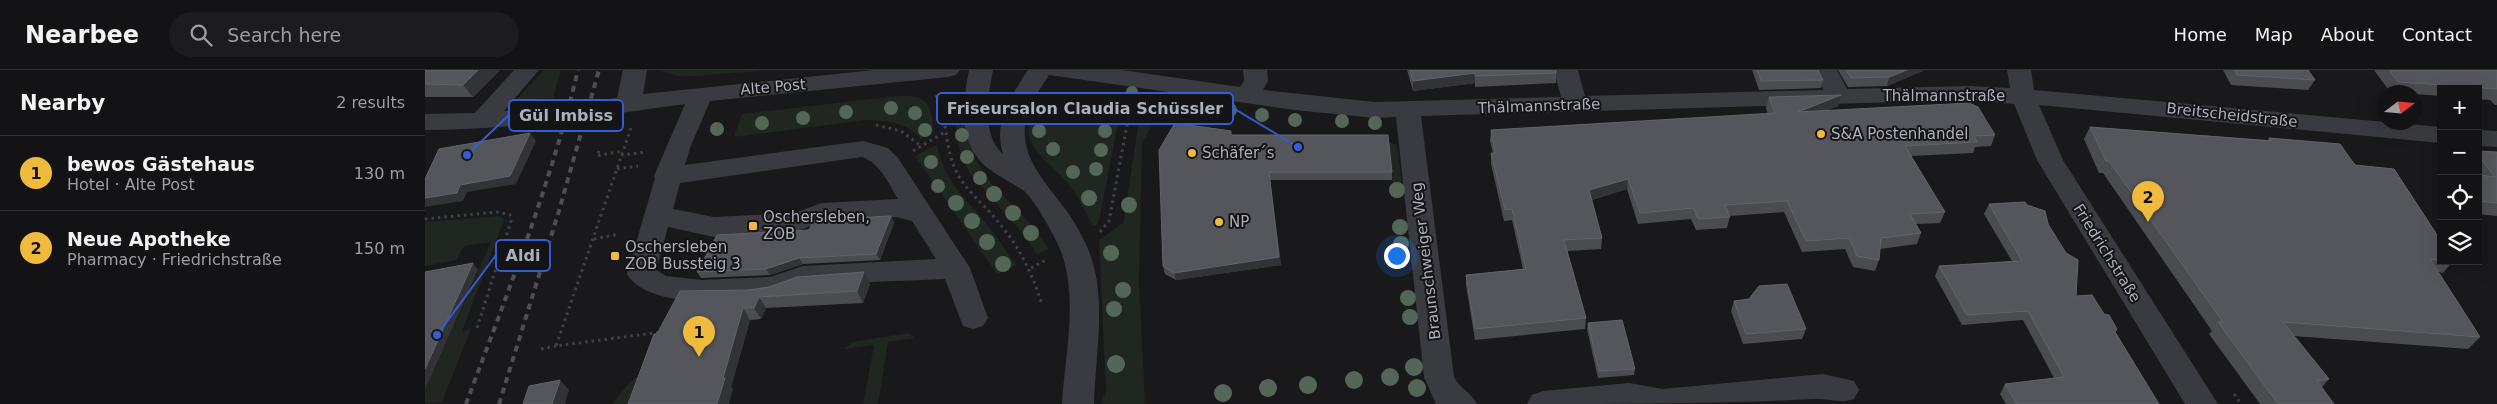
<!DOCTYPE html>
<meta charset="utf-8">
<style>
:root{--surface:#131315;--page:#1c1c1e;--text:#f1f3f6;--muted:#9d9ea0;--line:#323234;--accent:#f0ba3c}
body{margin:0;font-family:"DejaVu Sans",sans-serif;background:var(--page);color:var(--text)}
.controls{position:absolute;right:15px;top:15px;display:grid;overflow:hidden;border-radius:0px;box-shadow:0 5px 20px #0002}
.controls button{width:45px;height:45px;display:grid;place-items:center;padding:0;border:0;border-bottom:1px solid var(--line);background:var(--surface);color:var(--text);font:25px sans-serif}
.compass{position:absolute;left:1952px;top:15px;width:45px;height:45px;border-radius:50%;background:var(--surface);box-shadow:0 5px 20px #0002;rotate:74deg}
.you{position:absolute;left:971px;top:185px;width:18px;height:18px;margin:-12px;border:4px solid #fff;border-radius:50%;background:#1a73e8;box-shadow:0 0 0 8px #1a73e833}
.badge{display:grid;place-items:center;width:32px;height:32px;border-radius:50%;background:var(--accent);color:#111;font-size:16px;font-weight:700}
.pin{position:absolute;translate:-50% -41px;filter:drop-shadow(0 1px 2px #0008)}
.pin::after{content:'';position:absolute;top:26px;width:18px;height:15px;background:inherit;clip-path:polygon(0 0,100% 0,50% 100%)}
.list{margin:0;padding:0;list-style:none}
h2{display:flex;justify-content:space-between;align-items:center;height:65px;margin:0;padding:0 20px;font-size:21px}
h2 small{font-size:16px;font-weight:400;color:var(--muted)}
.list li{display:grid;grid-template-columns:32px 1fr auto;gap:15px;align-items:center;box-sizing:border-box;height:75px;padding:0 20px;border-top:1px solid var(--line)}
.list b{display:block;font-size:19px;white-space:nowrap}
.list p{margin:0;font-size:16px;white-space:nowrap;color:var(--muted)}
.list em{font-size:16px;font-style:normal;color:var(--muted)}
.icon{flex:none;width:28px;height:28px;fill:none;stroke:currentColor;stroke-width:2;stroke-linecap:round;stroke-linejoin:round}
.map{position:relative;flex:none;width:2072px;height:334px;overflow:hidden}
header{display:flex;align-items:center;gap:30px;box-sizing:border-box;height:70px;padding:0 25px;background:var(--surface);border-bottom:1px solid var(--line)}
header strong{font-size:24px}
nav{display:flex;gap:28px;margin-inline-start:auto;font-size:18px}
.search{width:350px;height:45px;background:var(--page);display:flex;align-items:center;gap:12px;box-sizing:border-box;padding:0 18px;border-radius:28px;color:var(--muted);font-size:19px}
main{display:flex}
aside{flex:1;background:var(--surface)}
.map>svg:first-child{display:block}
.green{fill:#1f2720}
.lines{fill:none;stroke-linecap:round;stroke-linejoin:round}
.path{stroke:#404247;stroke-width:3;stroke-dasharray:2.5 4;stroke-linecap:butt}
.minor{fill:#3a3b40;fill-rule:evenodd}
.rail{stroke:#4d4f55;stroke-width:4;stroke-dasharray:6 5;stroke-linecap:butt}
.tree{fill:#536657}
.wall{fill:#4a4c50}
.shaded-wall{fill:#323336}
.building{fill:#55565c;stroke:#62646a}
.poi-dot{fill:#f0ba3c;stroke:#141417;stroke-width:2}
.labels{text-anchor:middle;stroke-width:4;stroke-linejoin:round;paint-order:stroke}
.street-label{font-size:15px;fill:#acb0bb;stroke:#141417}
.poi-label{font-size:15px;fill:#acb0bb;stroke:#141417;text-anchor:start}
.leader{fill:none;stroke:#325dd4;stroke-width:2}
.callout-dot{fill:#325dd4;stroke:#141417;stroke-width:2}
.callout{fill:#141417;stroke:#325dd4;stroke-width:2}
.callout-label{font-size:16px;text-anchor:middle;font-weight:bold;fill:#acb0bb}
</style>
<header>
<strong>Nearbee</strong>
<div class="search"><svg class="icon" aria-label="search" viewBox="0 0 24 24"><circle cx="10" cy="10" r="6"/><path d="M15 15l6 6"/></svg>Search here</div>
<nav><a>Home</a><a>Map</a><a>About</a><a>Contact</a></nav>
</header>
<main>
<aside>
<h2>Nearby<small>2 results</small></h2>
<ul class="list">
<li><span class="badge">1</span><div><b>bewos Gästehaus</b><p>Hotel · Alte Post</p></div><em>130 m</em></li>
<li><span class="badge">2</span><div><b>Neue Apotheke</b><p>Pharmacy · Friedrichstraße</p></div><em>150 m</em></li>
</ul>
</aside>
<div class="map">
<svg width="2072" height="334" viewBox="0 0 2072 334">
<rect width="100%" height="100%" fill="#19191c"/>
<path class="green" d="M 119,0 L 136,0 L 128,28 L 91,30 Z
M 233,0 L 345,0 L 256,7 Z
M 473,26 C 504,25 505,33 509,61 L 496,69 C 482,52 462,51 441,50 L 309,67 L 317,44 Z
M 621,29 L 661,32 L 696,37 L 675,147 L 672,154 L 668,156 C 661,144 656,130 647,119 C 624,88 579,70 621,29 Z
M 536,31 L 550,89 L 566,113 L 608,156 L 624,179 L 612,185 L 599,165 L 544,102 L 536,85 L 527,37 Z
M 716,39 L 735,42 L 717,73 L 714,212 L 720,334 L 676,334 L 681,320 L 674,170 L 698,153 Z
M 963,72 L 972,75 L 978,120 L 977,126 L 969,129 Z
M 512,75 C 520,114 541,128 564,157 C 573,169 582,182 591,195 L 572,204 L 490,86 Z
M 72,146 L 77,147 L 79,150 L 37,261 L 46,259 L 17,332 L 0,334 L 0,320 L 66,172 L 39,176 L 31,190 L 0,196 L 0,152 Z
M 484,263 L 490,268 L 463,272 L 453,334 L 438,334 L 449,275 L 419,279 L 428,272 Z
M 220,301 L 216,334 L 187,334 L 204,313 Z"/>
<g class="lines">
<path class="path" d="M 511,25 C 523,49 519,78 532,103 C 542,122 561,136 574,153 C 595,177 607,204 617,234
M 451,55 L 476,61 L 496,76
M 206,58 L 131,276 L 236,262
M 174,81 L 172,86 L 198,81
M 488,81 L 520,62
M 196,85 L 222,82
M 192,99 L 213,96
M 0,149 L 72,142 L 85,145 L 86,151 L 52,258
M 675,162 L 684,151 L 706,34
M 169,169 L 194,164
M 606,198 L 621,190
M 116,279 L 131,276
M 1809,324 L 1816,334"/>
<path class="minor" d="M 89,0 L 114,0 L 79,41 L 192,28 L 198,0 L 222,0 L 218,24 L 449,0 L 535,0 L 531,5 L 523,7 L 285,31 L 265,78 L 260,95 L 438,71 L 463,78 L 473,88 L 545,198 L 563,248 L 558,256 L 548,259 L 538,256 L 520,209 C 475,211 428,212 383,216 C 370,217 359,226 346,228 C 311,233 222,239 202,204 L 230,108 L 229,106 L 260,34 C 173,46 87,60 0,60 L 0,44 L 50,43 ZM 437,87 C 455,93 464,114 473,129 L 397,133 L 369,143 L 289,147 L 248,139 L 255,113 ZM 471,147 L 487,151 L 511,189 L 378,196 L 345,207 L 277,210 L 241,206 L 231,200 L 243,157 L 289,167 L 372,161 L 400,151 Z
M 544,0 L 568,0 C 563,25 556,65 578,84 C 568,51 586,26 603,0 L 697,0 L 815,17 L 819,11 L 818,0 L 842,0 L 843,11 L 838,20 L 950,32 L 1136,27 L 1129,0 L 1153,0 L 1160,26 L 1399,20 L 1388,0 L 1412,0 L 1422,19 L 1543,16 L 1585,18 L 1582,0 L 1606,0 L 1609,20 L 2016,57 L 2016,73 L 1614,35 L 1638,90 L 1793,334 L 1760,334 L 1612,90 L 1589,34 L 1543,30 L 996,46 L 1029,307 C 1035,319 1046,322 1052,334 L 1011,334 L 999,307 L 971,47 L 950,48 L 870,40 L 624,5 C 616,18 606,30 602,45 C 591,84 620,111 641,140 C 653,157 664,177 669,197 C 680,241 670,290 669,334 L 637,334 C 640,284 654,227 635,179 C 629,165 610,130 599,121 C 586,112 570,105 558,94 C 533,70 538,31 544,0 Z
M 2053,60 L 2072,61 L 2072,77 L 2053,76 Z
M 1398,304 L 1429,311 L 1434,320 L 1429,329 C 1415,334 1403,328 1388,329 C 1294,334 1197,334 1102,334 L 1107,325 L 1118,321 L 1204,313 L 1238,319 Z"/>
<path class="rail" d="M 41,334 C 82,224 126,114 153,0
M 74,334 L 133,144 L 174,0"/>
</g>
<g class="tree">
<circle cx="707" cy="22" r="6"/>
<circle cx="735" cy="29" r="7"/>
<circle cx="466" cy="38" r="7"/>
<circle cx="805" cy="40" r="7"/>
<circle cx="421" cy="42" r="7"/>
<circle cx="490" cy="43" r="7"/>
<circle cx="837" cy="45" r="7"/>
<circle cx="378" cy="48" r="7"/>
<circle cx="870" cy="50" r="7"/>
<circle cx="917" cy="51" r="7"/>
<circle cx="337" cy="53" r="7"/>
<circle cx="950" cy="53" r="7"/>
<circle cx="292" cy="59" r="7"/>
<circle cx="500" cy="60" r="7"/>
<circle cx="614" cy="61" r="7"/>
<circle cx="680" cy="61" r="7"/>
<circle cx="537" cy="65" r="7"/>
<circle cx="628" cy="79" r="7"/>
<circle cx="676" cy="80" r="7"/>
<circle cx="542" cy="87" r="7"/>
<circle cx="506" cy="92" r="7"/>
<circle cx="671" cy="99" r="7"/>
<circle cx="648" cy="102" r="7"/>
<circle cx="555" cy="108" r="7"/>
<circle cx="513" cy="116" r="7"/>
<circle cx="972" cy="120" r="8"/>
<circle cx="569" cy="124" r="8"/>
<circle cx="664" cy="128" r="8"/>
<circle cx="531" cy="133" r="8"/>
<circle cx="704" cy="135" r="8"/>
<circle cx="588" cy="143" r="8"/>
<circle cx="547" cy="151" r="8"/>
<circle cx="975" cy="157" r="8"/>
<circle cx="606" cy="163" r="8"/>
<circle cx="562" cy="172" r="8"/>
<circle cx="976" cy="174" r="8"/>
<circle cx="686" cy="183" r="8"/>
<circle cx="578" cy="194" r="8"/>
<circle cx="698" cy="220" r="8"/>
<circle cx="983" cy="228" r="8"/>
<circle cx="689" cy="239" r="8"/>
<circle cx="985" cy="247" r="8"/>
<circle cx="691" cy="294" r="9"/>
<circle cx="989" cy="297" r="9"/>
<circle cx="965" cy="307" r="9"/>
<circle cx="929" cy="310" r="9"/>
<circle cx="883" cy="315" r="9"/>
<circle cx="843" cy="318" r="9"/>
<circle cx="992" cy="318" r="9"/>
<circle cx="798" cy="323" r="9"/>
</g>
<path class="wall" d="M 0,0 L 75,0 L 48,27 L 0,27 Z
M 982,0 L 1131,0 L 1131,13 L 1050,17 L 1050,13 L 988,21 Z
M 1327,0 L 1393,0 L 1398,10 L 1396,18 L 1334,20 Z
M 1413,0 L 1500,0 L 1462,16 L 1423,17 Z
M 1798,0 L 1883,0 L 1890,10 L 1883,20 L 1806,15 Z
M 1949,0 L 2072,0 L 2072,35 L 2070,35 L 2065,30 L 2053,29 L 2053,19 L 2016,19 L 2016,26 L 1990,24 L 1990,22 L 1965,22 Z
M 1344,27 L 1413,36 L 1400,41 L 1570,65 L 1566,76 L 1550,77 L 1548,83 L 1486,86 L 1520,142 L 1515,153 L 1491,154 L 1496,163 L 1492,174 L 1455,179 L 1454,190 L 1450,201 L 1428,197 L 1420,179 L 1377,182 L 1359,142 L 1305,146 L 1302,158 L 1271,160 L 1266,149 L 1213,154 L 1202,119 L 1167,130 L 1177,168 L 1176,179 L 1142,181 L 1161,248 L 1160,259 L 1050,270 L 1041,215 L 1041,205 L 1098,199 L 1087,150 L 1079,151 L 1066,94 L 1066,83 L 1068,83 L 1065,71 L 1066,60 L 1343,44 L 1341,38 Z
M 1665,57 L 1843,70 L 1844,68 L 1930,95 L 2016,171 L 2016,191 L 2028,191 L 2018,203 L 2013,202 L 2055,267 L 2043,279 L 1869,266 L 1904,309 L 1897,317 L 1909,334 L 1835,334 L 1784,264 L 1787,261 L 1678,103 L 1674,103 L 1659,69 Z
M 807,65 L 967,102 L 967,110 L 845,110 L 856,195 L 751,210 L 740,204 L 738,196 Z
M 2053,81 L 2072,82 L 2072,146 L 2053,144 Z
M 1564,134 L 1602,135 L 1623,154 L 1651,226 L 1679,244 L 1692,259 L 1690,262 L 1734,334 L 1581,334 L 1575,324 L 1580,314 L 1629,308 L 1598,250 L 1537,255 L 1510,206 L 1514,196 L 1587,191 L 1559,144 Z
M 466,146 L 469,153 L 455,190 L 378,194 L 345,205 L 276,208 L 272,202 L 384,160 Z
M 445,214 L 438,233 L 341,238 L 336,249 L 325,250 L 306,317 L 308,319 L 232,264 L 323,220 L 344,217 Z
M 1309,231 L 1381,259 L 1377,269 L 1318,274 L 1306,241 Z
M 1163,253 L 1210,299 L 1209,305 L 1173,308 L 1162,259 Z"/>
<path class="shaded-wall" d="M 53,0 L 75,0 L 48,27 L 38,15 Z
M 1482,0 L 1500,0 L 1462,16 L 1464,7 Z
M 1050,3 L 1050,13 L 988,21 L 988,11 Z
M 1416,25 L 1413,36 L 1370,53 L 1373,42 Z
M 105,63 L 111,71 L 91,114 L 42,122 L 38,131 L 0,137 L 0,128 L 35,115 Z
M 844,102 L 856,195 L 751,210 L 749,203 Z
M 1203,109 L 1202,119 L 1163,131 L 1164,120 Z
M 466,146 L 469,153 L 455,190 L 451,184 Z
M 374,188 L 378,194 L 345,205 L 341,199 Z
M 48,193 L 53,200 L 0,320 L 0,299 Z
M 439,202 L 445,214 L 438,233 L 432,221 Z
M 334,227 L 341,238 L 336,249 L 329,238 Z
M 318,238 L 325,250 L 306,317 L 308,319 L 304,334 L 292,334 L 298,308 Z
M 135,310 L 144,320 L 140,334 L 127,334 Z"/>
<path class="building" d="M 0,0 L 53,0 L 38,15 L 0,14 Z
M 985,0 L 1131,0 L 1131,3 L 1050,6 L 1050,3 L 988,11 Z
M 1332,0 L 1393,0 L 1398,10 L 1336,11 Z
M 1421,0 L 1482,0 L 1464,7 L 1426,8 Z
M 1810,0 L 1883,0 L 1890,10 L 1812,5 Z
M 1964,0 L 2072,0 L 2072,19 L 1973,12 Z
M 1416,25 L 1373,42 L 1544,33 L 1553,37 L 1570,65 L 1549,66 L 1552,72 L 1480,76 L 1520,142 L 1485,144 L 1496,163 L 1456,168 L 1454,190 L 1432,186 L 1424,168 L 1381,171 L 1362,131 L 1300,135 L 1305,147 L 1273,149 L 1268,138 L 1215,143 L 1203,109 L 1164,120 L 1177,168 L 1139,170 L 1161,248 L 1050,259 L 1041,205 L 1101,199 L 1087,139 L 1080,140 L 1066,83 L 1070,83 L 1066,60 L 1350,43 L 1344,27 Z
M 750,53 L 806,61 L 806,65 L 963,65 L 967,102 L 844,102 L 854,187 L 749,203 L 738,196 L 734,80 Z
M 1665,57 L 1846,71 L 1844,68 L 1915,74 L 1930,95 L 1969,99 L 2016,171 L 2016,190 L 2005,189 L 2055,267 L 1858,252 L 1904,309 L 1892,311 L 1909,334 L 1853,334 L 1793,252 L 1798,252 L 1684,91 L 1681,91 Z
M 105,63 L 85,106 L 35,115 L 32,123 L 0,128 L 0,109 L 14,79 Z
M 2053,81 L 2072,82 L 2072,133 L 2053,131 L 2053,105 L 2070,107 L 2053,85 Z
M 1600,132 L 1602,135 L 1620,141 L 1623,154 L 1641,183 L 1653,190 L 1651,226 L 1667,225 L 1679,244 L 1684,245 L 1692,259 L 1690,262 L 1734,334 L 1592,334 L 1580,314 L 1639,307 L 1603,241 L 1542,245 L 1514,196 L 1597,191 L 1564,134 Z
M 466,146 L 451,184 L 374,188 L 341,199 L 272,202 L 292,165 L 384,160 L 389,150 Z
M 48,193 L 0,299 L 0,202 Z
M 439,202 L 432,221 L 334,227 L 329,238 L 318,238 L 298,308 L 300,308 L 292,334 L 203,334 L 229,264 L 232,264 L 255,221 L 323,220 L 344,217 L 372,207 Z
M 1362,214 L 1381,259 L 1321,264 L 1309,231 L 1324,229 L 1334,216 Z
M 1197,250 L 1210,299 L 1174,301 L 1163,253 Z
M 135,310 L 127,334 L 98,334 L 104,316 Z"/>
<g class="poi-dot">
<circle cx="1396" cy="64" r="5"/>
<circle cx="767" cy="83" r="5"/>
<circle cx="794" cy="152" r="5"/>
<rect x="323" y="151" width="10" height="10" rx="2.5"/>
<rect x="185" y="181" width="10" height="10" rx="2.5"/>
</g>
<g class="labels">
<g class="street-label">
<text transform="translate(348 17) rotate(-5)" y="5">Alte Post</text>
<text x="1519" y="31">Thälmannstraße</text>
<text transform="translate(1114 36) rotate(-2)" y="5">Thälmannstraße</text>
<text transform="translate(1807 45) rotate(6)" y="5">Breitscheidstraße</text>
<text transform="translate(1682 183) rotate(58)" y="5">Friedrichstraße</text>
<text transform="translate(1001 191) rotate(-97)" y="5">Braunschweiger Weg</text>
</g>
<g class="poi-label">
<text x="1406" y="69">S&amp;A Postenhandel</text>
<text x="777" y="88">Schäfer´s</text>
<text x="338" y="152">Oschersleben,<tspan x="338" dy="17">ZOB</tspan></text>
<text x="804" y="157">NP</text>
<text x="200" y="182">Oschersleben<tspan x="200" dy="17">ZOB Bussteig 3</tspan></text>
</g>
</g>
<path class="leader" d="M873 77L808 38M42 85L84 45M12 265L71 185"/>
<g class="callout-dot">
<circle cx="873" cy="77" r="5"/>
<circle cx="42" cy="85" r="5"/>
<circle cx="12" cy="265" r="5"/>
</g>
<g class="callout">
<rect x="512" y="23" width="296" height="31" rx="5"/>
<rect x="84" y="30" width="114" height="31" rx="5"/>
<rect x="71" y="170" width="54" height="31" rx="5"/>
</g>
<g class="callout-label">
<text x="660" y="44">Friseursalon Claudia Schüssler</text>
<text x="141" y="51">Gül Imbiss</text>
<text x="98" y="191">Aldi</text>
</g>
</svg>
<div class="controls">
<button>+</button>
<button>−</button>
<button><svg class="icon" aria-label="locate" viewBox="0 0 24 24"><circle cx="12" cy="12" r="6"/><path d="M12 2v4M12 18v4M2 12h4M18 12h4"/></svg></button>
<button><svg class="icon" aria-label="layers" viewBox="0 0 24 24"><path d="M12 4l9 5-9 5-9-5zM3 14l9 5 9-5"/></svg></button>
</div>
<svg class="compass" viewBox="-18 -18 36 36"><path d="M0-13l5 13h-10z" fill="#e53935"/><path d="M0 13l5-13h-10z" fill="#9d9ea0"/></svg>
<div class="you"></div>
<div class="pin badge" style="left:274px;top:287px">1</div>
<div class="pin badge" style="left:1723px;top:152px">2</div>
</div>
</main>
